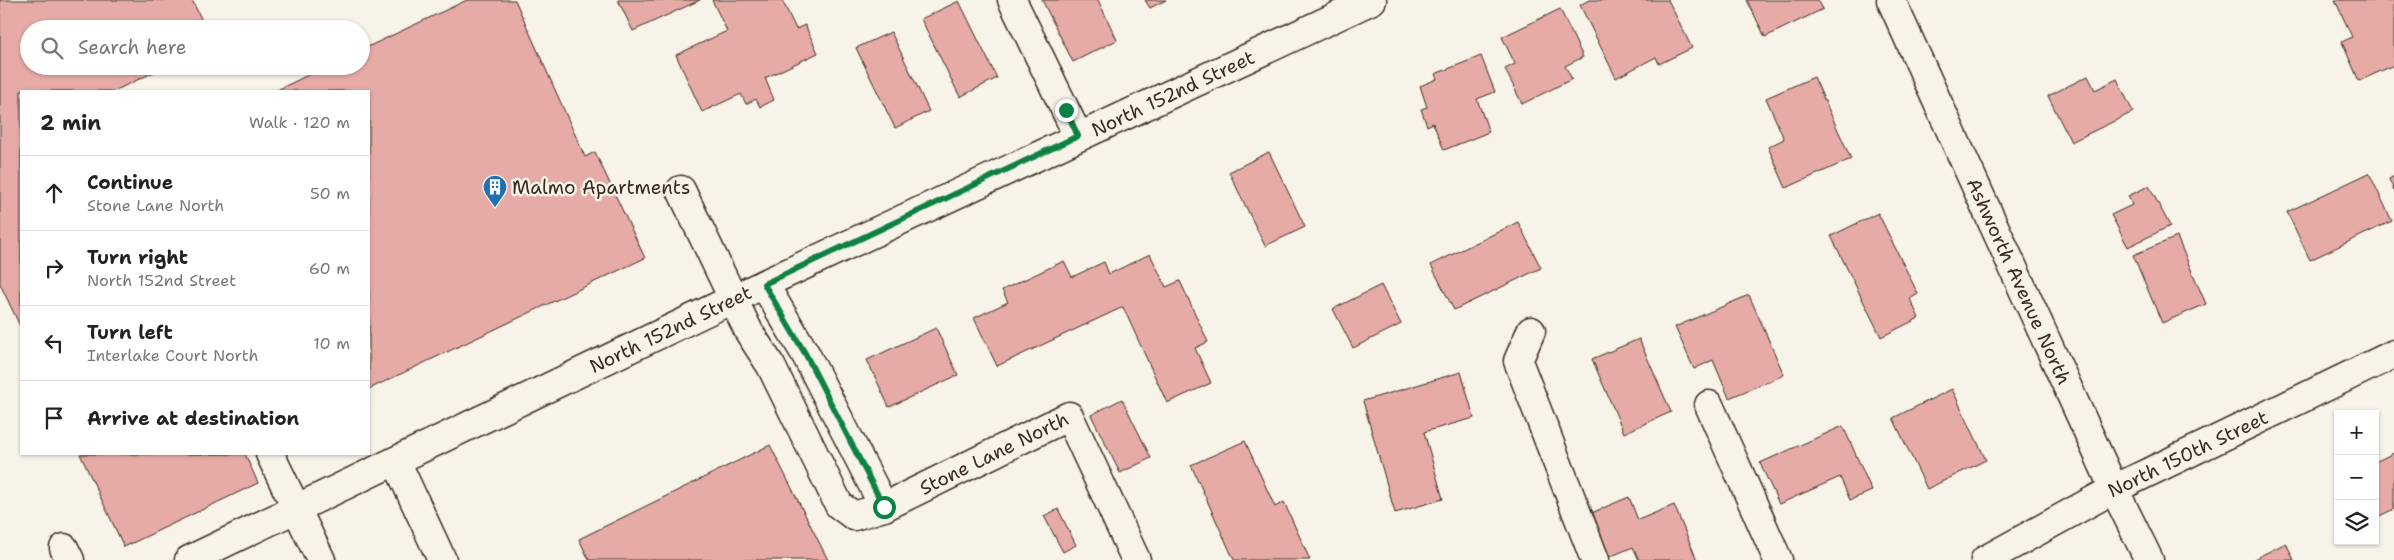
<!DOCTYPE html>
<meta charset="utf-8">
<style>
:root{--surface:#fff;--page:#f2f2f2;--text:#222;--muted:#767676;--line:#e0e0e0}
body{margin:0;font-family:"Shantell Sans",sans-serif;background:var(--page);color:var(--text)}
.controls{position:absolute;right:15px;bottom:15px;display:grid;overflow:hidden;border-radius:0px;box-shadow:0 1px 4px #0004}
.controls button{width:45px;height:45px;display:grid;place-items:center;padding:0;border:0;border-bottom:1px solid var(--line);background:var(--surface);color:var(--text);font:25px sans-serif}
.stop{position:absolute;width:15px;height:15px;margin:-11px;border:4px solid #0b8043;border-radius:50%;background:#fff}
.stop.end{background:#0b8043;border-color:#fff;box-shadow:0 1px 5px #0008}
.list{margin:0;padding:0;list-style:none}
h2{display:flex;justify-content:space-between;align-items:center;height:65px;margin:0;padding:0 20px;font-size:21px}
h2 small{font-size:16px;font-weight:400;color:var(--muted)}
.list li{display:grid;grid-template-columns:32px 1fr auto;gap:15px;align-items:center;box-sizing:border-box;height:75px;padding:0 20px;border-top:1px solid var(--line)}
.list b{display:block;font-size:19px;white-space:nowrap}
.list p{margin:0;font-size:16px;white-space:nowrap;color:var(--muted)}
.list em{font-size:16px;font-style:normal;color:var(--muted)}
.icon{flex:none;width:28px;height:28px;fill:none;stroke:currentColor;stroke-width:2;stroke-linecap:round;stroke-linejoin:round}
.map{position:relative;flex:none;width:2394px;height:560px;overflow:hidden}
.search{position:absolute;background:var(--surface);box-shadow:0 1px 4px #0004;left:20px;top:20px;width:350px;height:55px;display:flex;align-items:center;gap:12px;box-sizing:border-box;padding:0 18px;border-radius:28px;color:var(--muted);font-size:19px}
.panel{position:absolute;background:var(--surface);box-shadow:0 1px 4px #0004;left:20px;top:90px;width:350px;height:365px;border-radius:0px}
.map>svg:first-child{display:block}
.building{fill:#e6aba7;stroke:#3b2a1e}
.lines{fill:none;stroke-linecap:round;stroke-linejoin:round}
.minor-casing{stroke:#3b2a1e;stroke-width:31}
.minor{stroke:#f7f3e8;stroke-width:28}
.route{stroke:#0b8043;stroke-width:6}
.labels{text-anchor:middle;stroke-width:5;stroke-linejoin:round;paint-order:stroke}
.street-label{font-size:19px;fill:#3b2a1e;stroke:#f7f3e8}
.poi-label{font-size:19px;fill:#3b2a1e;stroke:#f7f3e8;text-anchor:start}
</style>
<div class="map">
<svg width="2394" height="560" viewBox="0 0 2394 560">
<rect width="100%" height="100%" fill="#f7f3e8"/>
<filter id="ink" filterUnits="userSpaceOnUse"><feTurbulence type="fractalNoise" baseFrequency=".02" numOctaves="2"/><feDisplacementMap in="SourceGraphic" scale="10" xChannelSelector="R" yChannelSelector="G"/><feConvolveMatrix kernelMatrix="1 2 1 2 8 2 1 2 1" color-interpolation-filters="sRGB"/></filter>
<g filter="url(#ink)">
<path class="building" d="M 0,0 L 192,0 L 206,29 L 29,29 L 29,66 L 167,66 L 114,91 L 21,91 L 21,328 L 0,284 Z
M 467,0 L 515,0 L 585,157 L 595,152 L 645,258 L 369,389 L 369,91 L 275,91 L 327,66 L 361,66 L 361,50 Z
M 618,0 L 700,0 L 633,31 Z
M 712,0 L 782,0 L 796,29 L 805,25 L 818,53 L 765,78 L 774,100 L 760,107 L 756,99 L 746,104 L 741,94 L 702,112 L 676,55 L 727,31 Z
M 1042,0 L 1098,0 L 1117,40 L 1073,62 Z
M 1145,0 L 1166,0 L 1150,8 Z
M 1589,0 L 1668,0 L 1692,48 L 1659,64 L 1656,57 L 1616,78 L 1580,5 Z
M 1747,0 L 1818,0 L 1823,9 L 1765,37 Z
M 2335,0 L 2394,0 L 2394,65 L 2359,81 L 2342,42 L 2352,37 Z
M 959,1 L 997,78 L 960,97 L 921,19 Z
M 1560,9 L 1583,57 L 1565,66 L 1572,79 L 1522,104 L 1505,69 L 1515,64 L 1502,37 Z
M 891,32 L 929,111 L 895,128 L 856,48 Z
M 1481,56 L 1495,92 L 1477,99 L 1489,132 L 1444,150 L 1433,123 L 1427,126 L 1421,109 L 1427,107 L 1420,86 L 1437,79 L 1435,74 Z
M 2088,76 L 2095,90 L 2117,79 L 2133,112 L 2071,142 L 2048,96 Z
M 1814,77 L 1851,159 L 1786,188 L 1768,147 L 1784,139 L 1766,98 Z
M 1269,152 L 1305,227 L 1265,246 L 1229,172 Z
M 2369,173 L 2392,221 L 2310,260 L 2287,212 Z
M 2394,176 L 2394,191 L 2389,179 Z
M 2149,186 L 2170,226 L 2128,247 L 2111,215 L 2132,205 L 2128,196 Z
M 1878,213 L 1918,294 L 1910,299 L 1919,318 L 1881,337 L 1831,236 Z
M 1518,222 L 1541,268 L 1454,310 L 1431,265 Z
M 2177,237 L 2206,304 L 2162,323 L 2133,255 Z
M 1150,254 L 1166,287 L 1180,281 L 1208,342 L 1195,348 L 1211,383 L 1167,403 L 1123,307 L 997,366 L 974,318 L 1008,302 L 1002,290 L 1064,261 L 1072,277 L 1104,262 L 1109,274 Z
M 1381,285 L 1401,324 L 1353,348 L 1333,309 Z
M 1749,295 L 1784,375 L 1729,398 L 1713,360 L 1694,369 L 1675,327 Z
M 936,328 L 958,375 L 889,407 L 867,360 Z
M 1639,339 L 1671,412 L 1624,433 L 1592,359 Z
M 1461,372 L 1474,418 L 1424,432 L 1443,499 L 1395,513 L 1363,401 Z
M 1952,389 L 1986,460 L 1927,489 L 1893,418 Z
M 1122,399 L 1151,458 L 1120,473 L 1091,415 Z
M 1843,426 L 1872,491 L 1850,500 L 1840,477 L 1779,504 L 1760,463 Z
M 1245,441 L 1275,507 L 1284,502 L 1310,560 L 1234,560 L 1191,465 Z
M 770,445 L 828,560 L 589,560 L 579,539 Z
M 2394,453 L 2394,509 L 2375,518 L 2375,462 Z
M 80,454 L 245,454 L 258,483 L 124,547 Z
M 1629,497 L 1638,520 L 1674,505 L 1697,560 L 1639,560 L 1633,547 L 1607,558 L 1589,514 Z
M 1058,509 L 1076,545 L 1063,552 L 1044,516 Z
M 2286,543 L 2294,560 L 2252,560 Z"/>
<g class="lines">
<defs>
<g id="minor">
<path d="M 1012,0 L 1078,136"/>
<path id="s1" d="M 1891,0 L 2114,489 L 2149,560"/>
<path id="s2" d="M 681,190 L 749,332 L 771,366 L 839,505 L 854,516 L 884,507 L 1069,416 L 1136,560"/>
<path d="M 764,284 L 806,355 L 884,507"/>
<path d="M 1531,331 L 1518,361 L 1595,560"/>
<path d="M 1709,405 L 1778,560"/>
<path d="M 270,454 L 321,560"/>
<path d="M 396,461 L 442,560"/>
<path d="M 64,548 L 70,560"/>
<path id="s3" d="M 189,560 L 764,284 L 1372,0"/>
<path id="s4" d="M 1985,560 L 2114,489 L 2394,354"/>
</g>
</defs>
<use href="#minor" class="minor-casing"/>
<use href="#minor" class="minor"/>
</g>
</g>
<g class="lines" filter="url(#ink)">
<path class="route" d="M 884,507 L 806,355 L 764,284 L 1078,136 L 1066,110"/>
</g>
<defs>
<symbol id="building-pin" viewBox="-11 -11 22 30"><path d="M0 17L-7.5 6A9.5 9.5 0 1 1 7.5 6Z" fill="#1f6fb2" stroke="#f7f3e8"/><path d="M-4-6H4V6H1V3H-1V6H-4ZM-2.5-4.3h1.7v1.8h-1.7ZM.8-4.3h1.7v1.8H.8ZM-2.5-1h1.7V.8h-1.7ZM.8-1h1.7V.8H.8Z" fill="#fff"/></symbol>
</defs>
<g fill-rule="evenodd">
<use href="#building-pin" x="481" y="173" width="28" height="38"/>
</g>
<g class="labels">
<g class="street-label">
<text dy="7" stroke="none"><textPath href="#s3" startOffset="1089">North 152nd Street</textPath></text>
<text dy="7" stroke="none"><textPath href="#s1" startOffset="309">Ashworth Avenue North</textPath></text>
<text dy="7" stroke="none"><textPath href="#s3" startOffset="534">North 152nd Street</textPath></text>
<text dy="7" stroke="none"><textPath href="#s4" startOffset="229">North 150th Street</textPath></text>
<text dy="7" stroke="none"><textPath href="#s2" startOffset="525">Stone Lane North</textPath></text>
</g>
<g class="poi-label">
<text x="512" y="194">Malmo Apartments</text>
</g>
</g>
</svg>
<div class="controls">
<button>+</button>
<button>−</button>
<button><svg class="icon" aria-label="layers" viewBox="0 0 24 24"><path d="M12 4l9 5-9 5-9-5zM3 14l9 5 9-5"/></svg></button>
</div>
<div class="stop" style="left:884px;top:507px"></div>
<div class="stop end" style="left:1066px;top:110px"></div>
<div class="search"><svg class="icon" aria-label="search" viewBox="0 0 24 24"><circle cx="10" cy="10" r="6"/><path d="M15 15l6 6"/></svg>Search here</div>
<section class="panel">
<h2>2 min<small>Walk · 120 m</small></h2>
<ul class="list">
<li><svg class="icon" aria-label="ahead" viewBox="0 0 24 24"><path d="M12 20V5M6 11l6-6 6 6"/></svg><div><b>Continue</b><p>Stone Lane North</p></div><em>50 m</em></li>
<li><svg class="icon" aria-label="right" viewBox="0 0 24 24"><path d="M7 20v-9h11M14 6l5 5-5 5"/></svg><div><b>Turn right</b><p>North 152nd Street</p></div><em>60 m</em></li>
<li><svg class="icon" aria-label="left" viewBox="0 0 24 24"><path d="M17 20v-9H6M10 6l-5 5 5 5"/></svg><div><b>Turn left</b><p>Interlake Court North</p></div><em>10 m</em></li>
<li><svg class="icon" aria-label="arrive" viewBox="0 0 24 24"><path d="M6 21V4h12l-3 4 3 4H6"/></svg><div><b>Arrive at destination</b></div></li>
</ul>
</section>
</div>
